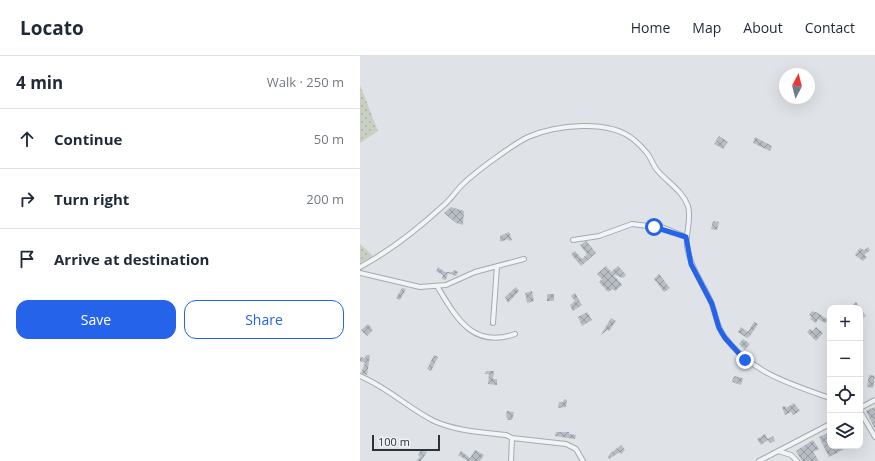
<!DOCTYPE html>
<meta charset="utf-8">
<style>
:root{--surface:#fff;--page:#f6f6f7;--text:#1f2937;--muted:#747a83;--line:#e0e1e3;--accent:#2563eb}
body{margin:0;font-family:"Open Sans",sans-serif;background:var(--page);color:var(--text)}
.controls{position:absolute;right:12px;bottom:12px;display:grid;overflow:hidden;border-radius:8px;box-shadow:0 4px 16px #0002}
.controls button{width:36px;height:36px;display:grid;place-items:center;padding:0;border:0;border-bottom:1px solid var(--line);background:var(--surface);color:var(--text);font:20px sans-serif}
.compass{position:absolute;left:419px;top:12px;width:36px;height:36px;border-radius:50%;background:var(--surface);box-shadow:0 4px 16px #0002;rotate:7deg}
.scale{position:absolute;left:12px;bottom:10px;width:68px;box-sizing:border-box;padding-left:4px;border:2px solid #2a333c;border-top:0;font-size:11px;line-height:14px;white-space:nowrap;color:#2a333c;-webkit-text-stroke:3px #eff2f5;paint-order:stroke}
.stop{position:absolute;width:12px;height:12px;margin:-9px;border:3px solid #2563eb;border-radius:50%;background:#fff}
.stop.end{background:#2563eb;border-color:#fff;box-shadow:0 1px 4px #0008}
.list{margin:0;padding:0;list-style:none}
h2{display:flex;justify-content:space-between;align-items:center;height:52px;margin:0;padding:0 16px;font-size:17px}
h2 small{font-size:13px;font-weight:400;color:var(--muted)}
.list li{display:grid;grid-template-columns:26px 1fr auto;gap:12px;align-items:center;box-sizing:border-box;height:60px;padding:0 16px;border-top:1px solid var(--line)}
.list b{display:block;font-size:15px;white-space:nowrap}
.list em{font-size:13px;font-style:normal;color:var(--muted)}
.actions{display:flex;gap:8px;padding:12px 16px}
.actions a{flex:1;padding:9px 0;border:1px solid var(--accent);border-radius:12px;text-align:center;font-size:14px;color:var(--accent)}
.actions .main{background:var(--accent);color:#fff}
.icon{flex:none;width:22px;height:22px;fill:none;stroke:currentColor;stroke-width:2;stroke-linecap:round;stroke-linejoin:round}
.map{position:relative;flex:none;width:515px;height:405px;overflow:hidden}
header{display:flex;align-items:center;gap:24px;box-sizing:border-box;height:56px;padding:0 20px;background:var(--surface);border-bottom:1px solid var(--line)}
header strong{font-size:19px}
nav{display:flex;gap:22px;margin-inline-start:auto;font-size:14px}
main{display:flex}
aside{flex:1;background:var(--surface)}
.map>svg:first-child{display:block}
.grass{fill:url(#grass-dots)}
.building{fill:url(#building-cross-hatch)}
.lines{fill:none;stroke-linecap:round;stroke-linejoin:round}
.street-casing{stroke:#a5abb0;stroke-width:6}
.street{stroke:#f2f4f6;stroke-width:4}
.route{stroke:#2563eb;stroke-width:5}
</style>
<header>
<strong>Locato</strong>
<nav><a>Home</a><a>Map</a><a>About</a><a>Contact</a></nav>
</header>
<main>
<aside>
<h2>4 min<small>Walk · 250 m</small></h2>
<ul class="list">
<li><svg class="icon" aria-label="ahead" viewBox="0 0 24 24"><path d="M12 20V5M6 11l6-6 6 6"/></svg><div><b>Continue</b></div><em>50 m</em></li>
<li><svg class="icon" aria-label="right" viewBox="0 0 24 24"><path d="M7 20v-9h11M14 6l5 5-5 5"/></svg><div><b>Turn right</b></div><em>200 m</em></li>
<li><svg class="icon" aria-label="arrive" viewBox="0 0 24 24"><path d="M6 21V4h12l-3 4 3 4H6"/></svg><div><b>Arrive at destination</b></div></li>
</ul>
<div class="actions"><a class="main">Save</a><a>Share</a></div>
</aside>
<div class="map">
<svg width="515" height="405" viewBox="0 0 515 405">
<defs>
<pattern id="grass-dots" width="8" height="8" patternUnits="userSpaceOnUse"><rect width="8" height="8" fill="#c7d0c1"/><path d="M2 2h.1M6 6h.1" fill="none" stroke="#abb3a7" stroke-width="1.8" stroke-linecap="round"/></pattern>
<pattern id="building-cross-hatch" width="8" height="8" patternUnits="userSpaceOnUse"><rect width="8" height="8" fill="#b7bdc3"/><path d="M0 0l8 8M0 8l8-8" fill="none" stroke="#959aa0"/></pattern>
</defs>
<rect width="100%" height="100%" fill="#dfe3e7"/>
<path class="grass" d="M 0,29 L 18,75 L 0,87 Z
M 0,188 L 13,200 L 0,207 Z"/>
<path class="building" d="M 359,80 L 368,86 L 363,93 L 354,88 Z
M 395,81 L 412,90 L 410,95 L 393,87 Z
M 91,151 L 104,155 L 103,169 L 96,167 L 84,157 Z
M 353,165 L 359,166 L 357,174 L 351,173 Z
M 149,176 L 152,184 L 149,185 L 148,183 L 140,186 L 140,180 Z
M 226,185 L 236,197 L 221,210 L 211,198 L 215,195 L 222,203 L 227,198 L 220,189 Z
M 508,191 L 510,194 L 504,199 L 507,201 L 503,205 L 495,199 L 500,192 L 504,194 Z
M 246,210 L 251,216 L 258,210 L 266,219 L 263,222 L 253,218 L 262,229 L 255,235 L 253,233 L 248,236 L 239,226 L 242,223 L 237,218 Z
M 78,211 L 85,216 L 93,216 L 94,214 L 98,216 L 96,220 L 88,217 L 86,224 L 82,223 L 83,219 L 76,215 Z
M 299,218 L 310,232 L 304,236 L 294,223 Z
M 156,231 L 159,235 L 148,247 L 145,241 Z
M 42,232 L 46,233 L 40,244 L 36,242 Z
M 172,235 L 174,245 L 167,247 L 165,237 Z
M 215,237 L 222,249 L 213,255 L 210,249 L 215,245 L 211,240 Z
M 187,238 L 194,238 L 194,245 L 187,245 Z
M 496,246 L 506,260 L 503,262 L 500,258 L 500,252 L 495,252 L 492,249 Z
M 452,255 L 458,257 L 468,264 L 465,267 L 458,263 L 456,267 L 450,263 L 452,261 L 449,259 Z
M 227,256 L 232,264 L 222,270 L 218,261 Z
M 251,262 L 256,265 L 249,275 L 247,274 L 241,279 Z
M 394,266 L 398,268 L 390,280 L 387,282 L 378,276 L 381,271 L 388,276 Z
M 8,268 L 13,274 L 7,280 L 1,274 Z
M 456,271 L 463,277 L 456,285 L 447,276 L 450,273 L 453,275 Z
M 383,283 L 390,288 L 385,294 L 379,288 Z
M 6,299 L 10,299 L 7,319 L 1,317 L 5,307 L 0,305 L 0,301 L 5,302 Z
M 74,299 L 78,301 L 71,315 L 67,313 Z
M 126,315 L 134,315 L 133,323 L 137,323 L 137,329 L 128,328 L 129,318 L 125,318 Z
M 509,319 L 515,320 L 513,332 L 507,331 Z
M 374,320 L 383,322 L 381,329 L 372,326 Z
M 204,343 L 207,344 L 206,351 L 198,352 L 199,346 L 203,346 Z
M 434,347 L 440,355 L 433,359 L 431,356 L 425,359 L 422,351 L 425,350 L 426,352 Z
M 515,351 L 515,373 L 506,355 Z
M 147,355 L 154,356 L 152,364 L 148,364 L 146,360 Z
M 196,376 L 209,376 L 209,378 L 216,379 L 215,383 L 195,380 Z
M 470,376 L 470,390 L 490,390 L 469,401 L 459,381 Z
M 405,378 L 408,383 L 413,380 L 415,385 L 410,387 L 408,384 L 401,389 L 397,383 Z
M 453,384 L 459,393 L 453,396 L 459,405 L 442,405 L 436,395 Z
M 261,389 L 265,394 L 261,398 L 260,396 L 249,403 L 248,401 L 251,397 Z
M 61,394 L 67,396 L 61,405 L 56,405 L 60,401 L 58,399 Z
M 115,394 L 124,399 L 120,405 L 108,405 L 98,399 L 101,395 L 110,402 Z"/>
<g class="lines">
<defs>
<path id="street" d="M 213,184 L 239,180 L 272,168 L 304,172 L 326,181
M 0,211 C 30,195 59,172 84,149 C 91,143 96,135 102,129 C 115,116 152,89 168,81 C 196,69 248,63 273,83 C 278,87 283,92 287,97 C 291,102 293,109 297,114 C 307,126 323,135 328,150 C 332,164 325,177 327,190 C 330,211 343,227 351,246 C 356,257 356,270 364,280 C 390,316 430,328 470,342
M 0,217 L 60,231 L 86,229 L 115,216 L 164,203
M 77,230 C 96,261 112,293 155,278
M 133,267 L 137,210
M 0,320 C 27,331 48,352 74,365 C 96,375 122,376 146,379 L 152,382 L 206,388 L 216,393 L 223,405
M 500,352 L 515,344
M 500,355 L 515,381
M 418,395 L 431,399 L 437,405
M 151,405 L 152,382
M 399,405 L 470,368"/>
</defs>
<use href="#street" class="street-casing"/>
<use href="#street" class="street"/>
</g>
<g class="lines">
<path class="route" d="M 294,171 L 326,181 L 331,208 L 352,248 L 359,272 L 365,282 L 385,304"/>
</g>
</svg>
<div class="controls">
<button>+</button>
<button>−</button>
<button><svg class="icon" aria-label="locate" viewBox="0 0 24 24"><circle cx="12" cy="12" r="6"/><path d="M12 2v4M12 18v4M2 12h4M18 12h4"/></svg></button>
<button><svg class="icon" aria-label="layers" viewBox="0 0 24 24"><path d="M12 4l9 5-9 5-9-5zM3 14l9 5 9-5"/></svg></button>
</div>
<svg class="compass" viewBox="-18 -18 36 36"><path d="M0-13l5 13h-10z" fill="#e53935"/><path d="M0 13l5-13h-10z" fill="#747a83"/></svg>
<div class="scale">100 m</div>
<div class="stop" style="left:294px;top:171px"></div>
<div class="stop end" style="left:385px;top:304px"></div>
</div>
</main>
